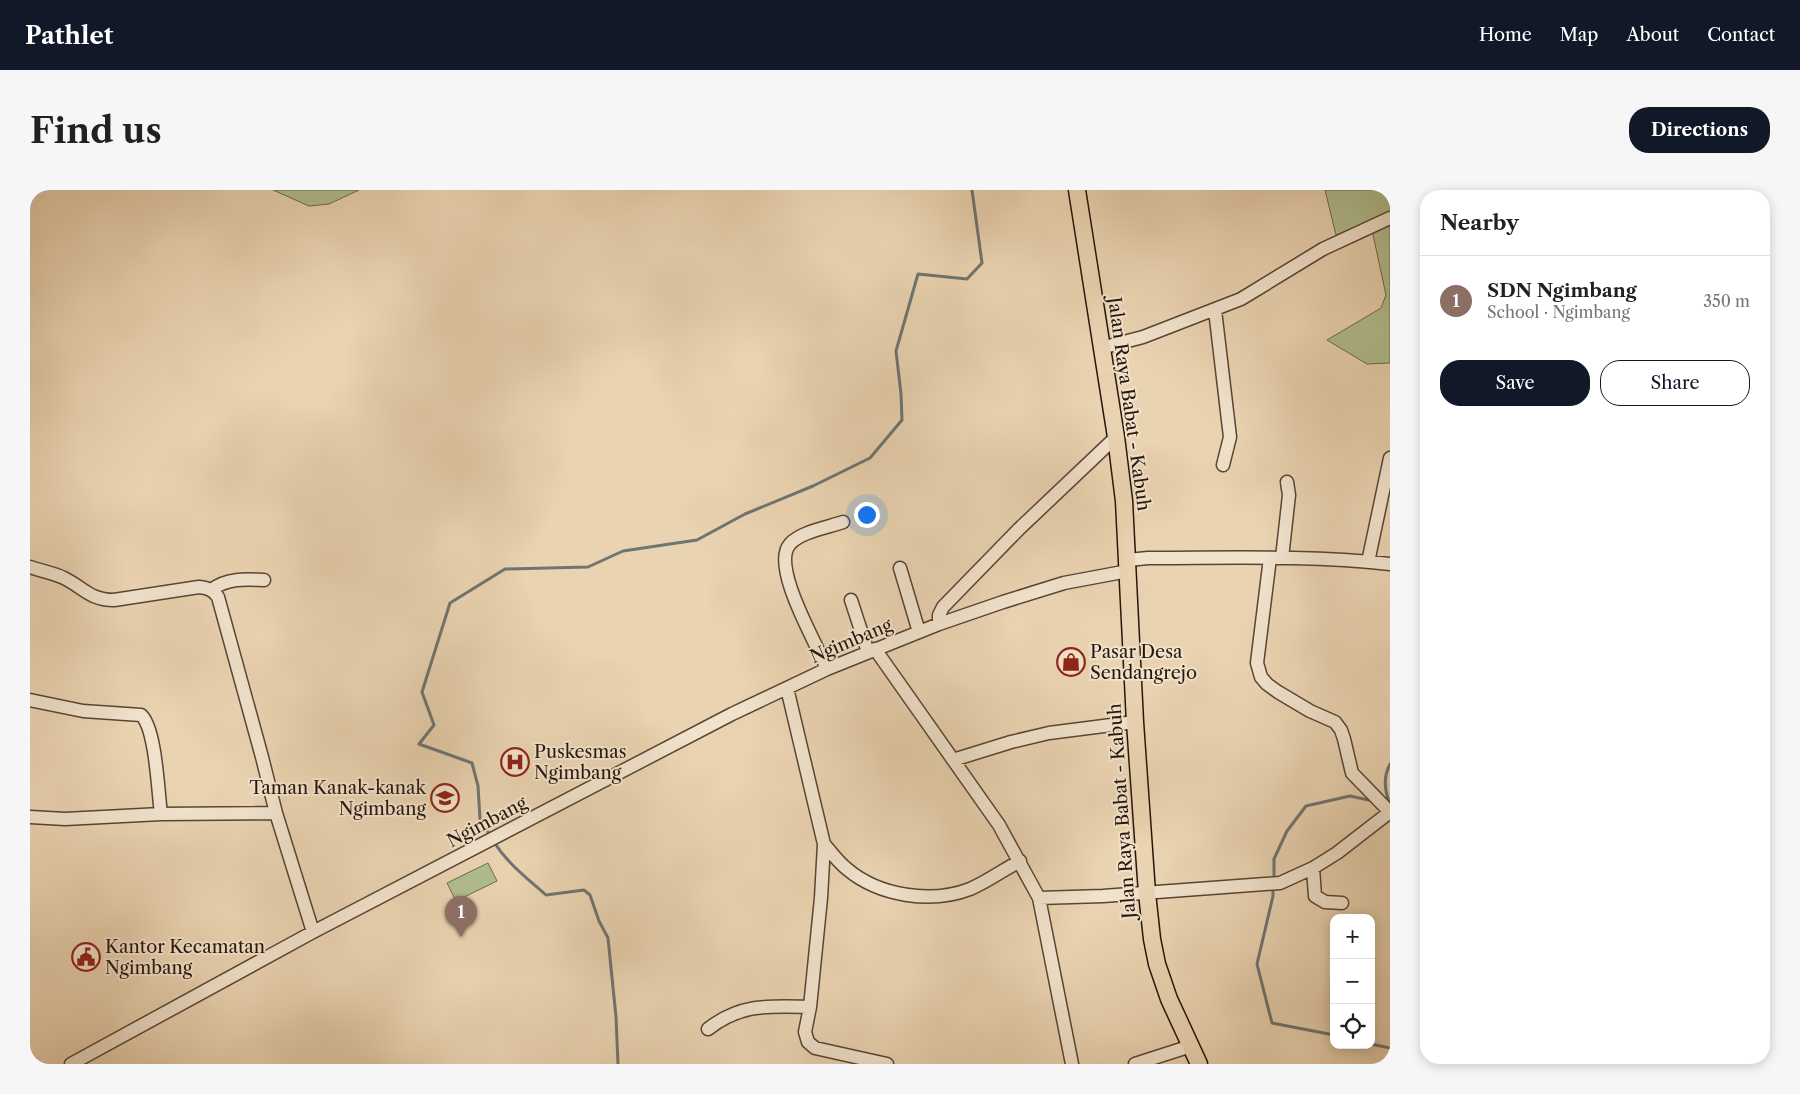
<!DOCTYPE html>
<meta charset="utf-8">
<style>
:root{--surface:#fff;--page:#f6f6f6;--text:#202124;--muted:#757577;--line:#e0e0e0;--accent:#111827}
body{margin:0;font-family:"Libre Caslon Text",serif;background:var(--page);color:var(--text)}
.controls{position:absolute;right:15px;bottom:15px;display:grid;overflow:hidden;border-radius:10px;box-shadow:0 2px 12px #0003}
.controls button{width:45px;height:45px;display:grid;place-items:center;padding:0;border:0;border-bottom:1px solid var(--line);background:var(--surface);color:var(--text);font:25px sans-serif}
.you{position:absolute;left:836px;top:324px;width:18px;height:18px;margin:-12px;border:4px solid #fff;border-radius:50%;background:#1a73e8;box-shadow:0 0 0 8px #1a73e833}
.badge{display:grid;place-items:center;width:32px;height:32px;border-radius:50%;background:var(--accent);color:#fff;font-size:16px;font-weight:700}
.pin{position:absolute;translate:-50% -41px;filter:drop-shadow(0 1px 2px #0008)}
.pin::after{content:'';position:absolute;top:26px;width:18px;height:15px;background:inherit;clip-path:polygon(0 0,100% 0,50% 100%)}
.list{margin:0;padding:0;list-style:none}
h2{display:flex;justify-content:space-between;align-items:center;height:65px;margin:0;padding:0 20px;font-size:21px}
h2 small{font-size:16px;font-weight:400;color:var(--muted)}
.list li{display:grid;grid-template-columns:32px 1fr auto;gap:15px;align-items:center;box-sizing:border-box;height:90px;padding:0 20px;border-top:1px solid var(--line)}
.list b{display:block;font-size:19px;white-space:nowrap}
.list p{margin:0;font-size:16px;white-space:nowrap;color:var(--muted)}
.list em{font-size:16px;font-style:normal;color:var(--muted)}
.actions{display:flex;gap:10px;padding:15px 20px}
.actions a{flex:1;padding:11px 0;border:1px solid var(--accent);border-radius:20px;text-align:center;font-size:18px;color:var(--accent)}
.actions .main{background:var(--accent);color:#fff}
.icon{flex:none;width:28px;height:28px;fill:none;stroke:currentColor;stroke-width:2;stroke-linecap:round;stroke-linejoin:round}
.map{position:relative;flex:none;width:1360px;height:874px;overflow:hidden;border-radius:20px}
header{display:flex;align-items:center;gap:30px;box-sizing:border-box;height:70px;padding:0 25px;background:var(--accent);color:#fff}
header strong{font-size:24px}
nav{display:flex;gap:28px;margin-inline-start:auto;font-size:18px}
.intro{display:flex;align-items:center;justify-content:space-between;box-sizing:border-box;height:120px;padding:0 30px}
h1{margin:0;font-size:35px}
.button{padding:12px 22px;border-radius:20px;background:var(--accent);color:#fff;font-size:18px;font-weight:700}
main{display:flex;gap:30px;padding:0 30px}
aside{flex:1;background:var(--surface);border-radius:20px;box-shadow:0 2px 12px #0003}
.map>svg:first-child{display:block}
.green{fill:#b1be90;stroke:#6c6a4e}
.lines{fill:none;stroke-linecap:round;stroke-linejoin:round}
.stream{stroke:#6e7572;stroke-width:3}
.minor-casing{stroke:#584534;stroke-width:15}
.major-casing{stroke:#28160b;stroke-width:19}
.minor{stroke:#f1e2cc;stroke-width:12}
.major{stroke:#ead3b1;stroke-width:16}
.labels{text-anchor:middle;stroke-width:4;stroke-linejoin:round;paint-order:stroke}
.street-label{font-size:18px;fill:#28160b;stroke:#f1e2cc}
.poi-label{font-size:18px;fill:#28160b;stroke:#f1e2cc;text-anchor:start}
</style>
<header>
<strong>Pathlet</strong>
<nav><a>Home</a><a>Map</a><a>About</a><a>Contact</a></nav>
</header>
<div class="intro"><h1>Find us</h1><a class="button">Directions</a></div>
<main>
<div class="map">
<svg width="1360" height="874" viewBox="0 0 1360 874">
<rect width="100%" height="100%" fill="#ead3b1"/>
<filter id="stains"><feTurbulence type="fractalNoise" baseFrequency=".004" numOctaves="4"/><feColorMatrix values="0 0 0 0 .2 0 0 0 0 .09 0 0 0 0 .02 0 0 0 .5 -.17"/></filter>
<radialGradient id="worn" r=".72"><stop offset=".6" stop-color="#630" stop-opacity="0"/><stop offset="1" stop-color="#630" stop-opacity=".3"/></radialGradient>
<path class="green" d="M 243,0 L 329,0 L 299,14 L 279,16 Z
M 1295,0 L 1360,0 L 1360,173 L 1337,174 L 1297,150 L 1351,118 L 1356,105 L 1342,40 L 1338,32 L 1306,45 Z
M 458,673 L 467,691 L 426,711 L 417,693 Z"/>
<g class="lines">
<path class="stream" d="M 1360,614 C 1354,600 1353,587 1360,574
M 461,647 L 450,629 L 448,596 L 442,573 L 389,554 L 404,535 L 392,502 L 420,413 L 475,379 L 558,377 L 593,361 L 667,350 L 715,324 L 783,296 L 840,268 L 872,230 L 871,204 L 866,161 L 888,84 L 937,89 L 952,73 L 942,0
M 464,652 C 477,673 498,689 516,705 L 554,700 L 560,705 L 569,731 L 578,748 L 586,827 L 588,874
M 1244,690 L 1244,669 L 1257,641 L 1276,616 L 1320,606 L 1343,611
M 1243,696 L 1243,706 L 1227,774 L 1242,833 L 1304,845
M 1341,854 L 1360,858"/>
<defs>
<path id="minor" d="M 1185,120 L 1200,247 L 1193,275
M 1071,158 L 1113,147 L 1211,109 L 1293,59 L 1360,28
M 1240,368 L 1227,473 L 1231,487 L 1237,494 L 1248,502 L 1280,521 L 1305,532 L 1311,540 L 1314,549 L 1322,583 L 1360,622
M 1252,368 L 1259,305 L 1257,292
M 1098,370 L 1118,368 C 1198,368 1280,365 1360,374
M 1338,372 L 1360,268
M 0,377 C 11,381 24,383 34,388 C 54,398 60,410 84,410 L 169,397 C 178,398 183,400 188,407 L 232,567 L 246,623 L 283,742
M 870,378 L 889,442
M 181,400 C 197,388 215,389 234,390
M 821,410 L 838,462
M 909,434 L 909,425 L 913,417 L 989,339 L 1086,247
M 845,459 L 969,635 L 1009,708 L 1042,874
M 797,479 C 787,454 740,376 760,354 C 770,342 799,337 813,332
M 757,498 L 794,654 L 791,708 L 780,817 L 775,842 L 778,852 L 785,858 L 857,874
M 0,510 L 53,521 L 111,525 C 126,538 128,603 131,624
M 923,570 L 981,552 L 1019,543 L 1105,532
M 0,627 L 35,629 L 131,624 L 246,623
M 794,654 C 801,662 808,672 817,679 C 849,706 901,714 940,699 C 957,692 973,680 990,671
M 1283,678 L 1285,706 L 1295,712 L 1312,713
M 1009,708 L 1073,706 L 1250,693 L 1283,678 L 1307,663 L 1360,622
M 678,839 C 711,813 741,816 780,817
M 41,874 L 283,742 L 702,524 L 797,479 L 909,434 L 973,412 L 1034,393 L 1098,381
M 1105,874 L 1161,856"/>
<path id="major" d="M 1047,0 L 1086,247 L 1094,311 L 1105,532 L 1117,703 L 1122,749 L 1127,774 L 1139,809 L 1169,874"/>
</defs>
<use href="#minor" class="minor-casing"/>
<use href="#major" class="major-casing"/>
<use href="#minor" class="minor"/>
<use href="#major" class="major"/>
</g>
<defs>
<symbol id="shop-ring" viewBox="-11 -11 22 22"><circle r="9.5" fill="#f1e2cc" stroke="#8f2418" stroke-width="1.5"/><path d="M-5-2.5h2.3a2.7 3.5 0 0 1 5.4 0H5L5.5 6h-11ZM-1.5-2.5h3a1.5 2.3 0 0 0-3 0Z" fill="#8f2418"/></symbol>
<symbol id="hospital-ring" viewBox="-11 -11 22 22"><circle r="9.5" fill="#f1e2cc" stroke="#8f2418" stroke-width="1.5"/><path d="M-5-5h3v3.5h4V-5h3V5h-3V1.5h-4V5h-3Z" fill="#8f2418"/></symbol>
<symbol id="school-ring" viewBox="-11 -11 22 22"><circle r="9.5" fill="#f1e2cc" stroke="#8f2418" stroke-width="1.5"/><path d="M0-5L7-2L0 1L-7-2ZM-4 1L0 2.5L4 1V4Q0 6-4 4Z" fill="#8f2418"/></symbol>
<symbol id="civic-ring" viewBox="-11 -11 22 22"><circle r="9.5" fill="#f1e2cc" stroke="#8f2418" stroke-width="1.5"/><path d="M-.6-6.5H3V-4.5H.6V-3L4-1V1h2V6H-6V1h2V-1L-.6-3ZM-1.2 2.5V6h2.4V2.5Z" fill="#8f2418"/></symbol>
</defs>
<g fill-rule="evenodd">
<use href="#shop-ring" x="1025" y="456" width="32" height="32"/>
<use href="#hospital-ring" x="469" y="556" width="32" height="32"/>
<use href="#school-ring" x="399" y="592" width="32" height="32"/>
<use href="#civic-ring" x="40" y="751" width="32" height="32"/>
</g>
<g class="labels">
<g class="street-label">
<text transform="translate(1099 214) rotate(82)" y="6">Jalan Raya Babat - Kabuh</text>
<text transform="translate(821 451) rotate(-23)" y="6">Ngimbang</text>
<text transform="translate(1092 621) rotate(-94)" y="6">Jalan Raya Babat - Kabuh</text>
<text transform="translate(457 632) rotate(-28)" y="6">Ngimbang</text>
</g>
<g class="poi-label">
<text x="1060" y="468">Pasar Desa<tspan x="1060" dy="21">Sendangrejo</tspan></text>
<text x="504" y="568">Puskesmas<tspan x="504" dy="21">Ngimbang</tspan></text>
<text x="396" y="604" text-anchor="end">Taman Kanak-kanak<tspan x="396" dy="21">Ngimbang</tspan></text>
<text x="75" y="763">Kantor Kecamatan<tspan x="75" dy="21">Ngimbang</tspan></text>
</g>
</g>
<rect width="100%" height="100%" filter="url(#stains)"/>
<rect width="100%" height="100%" fill="url(#worn)"/>
</svg>
<div class="controls">
<button>+</button>
<button>−</button>
<button><svg class="icon" aria-label="locate" viewBox="0 0 24 24"><circle cx="12" cy="12" r="6"/><path d="M12 2v4M12 18v4M2 12h4M18 12h4"/></svg></button>
</div>
<div class="you"></div>
<div class="pin badge" style="left:431px;top:747px;background:#8d6e63">1</div>
</div>
<aside>
<h2>Nearby<small></small></h2>
<ul class="list">
<li><span class="badge" style="background:#8d6e63">1</span><div><b>SDN Ngimbang</b><p>School · Ngimbang</p></div><em>350 m</em></li>
</ul>
<div class="actions"><a class="main">Save</a><a>Share</a></div>
</aside>
</main>
